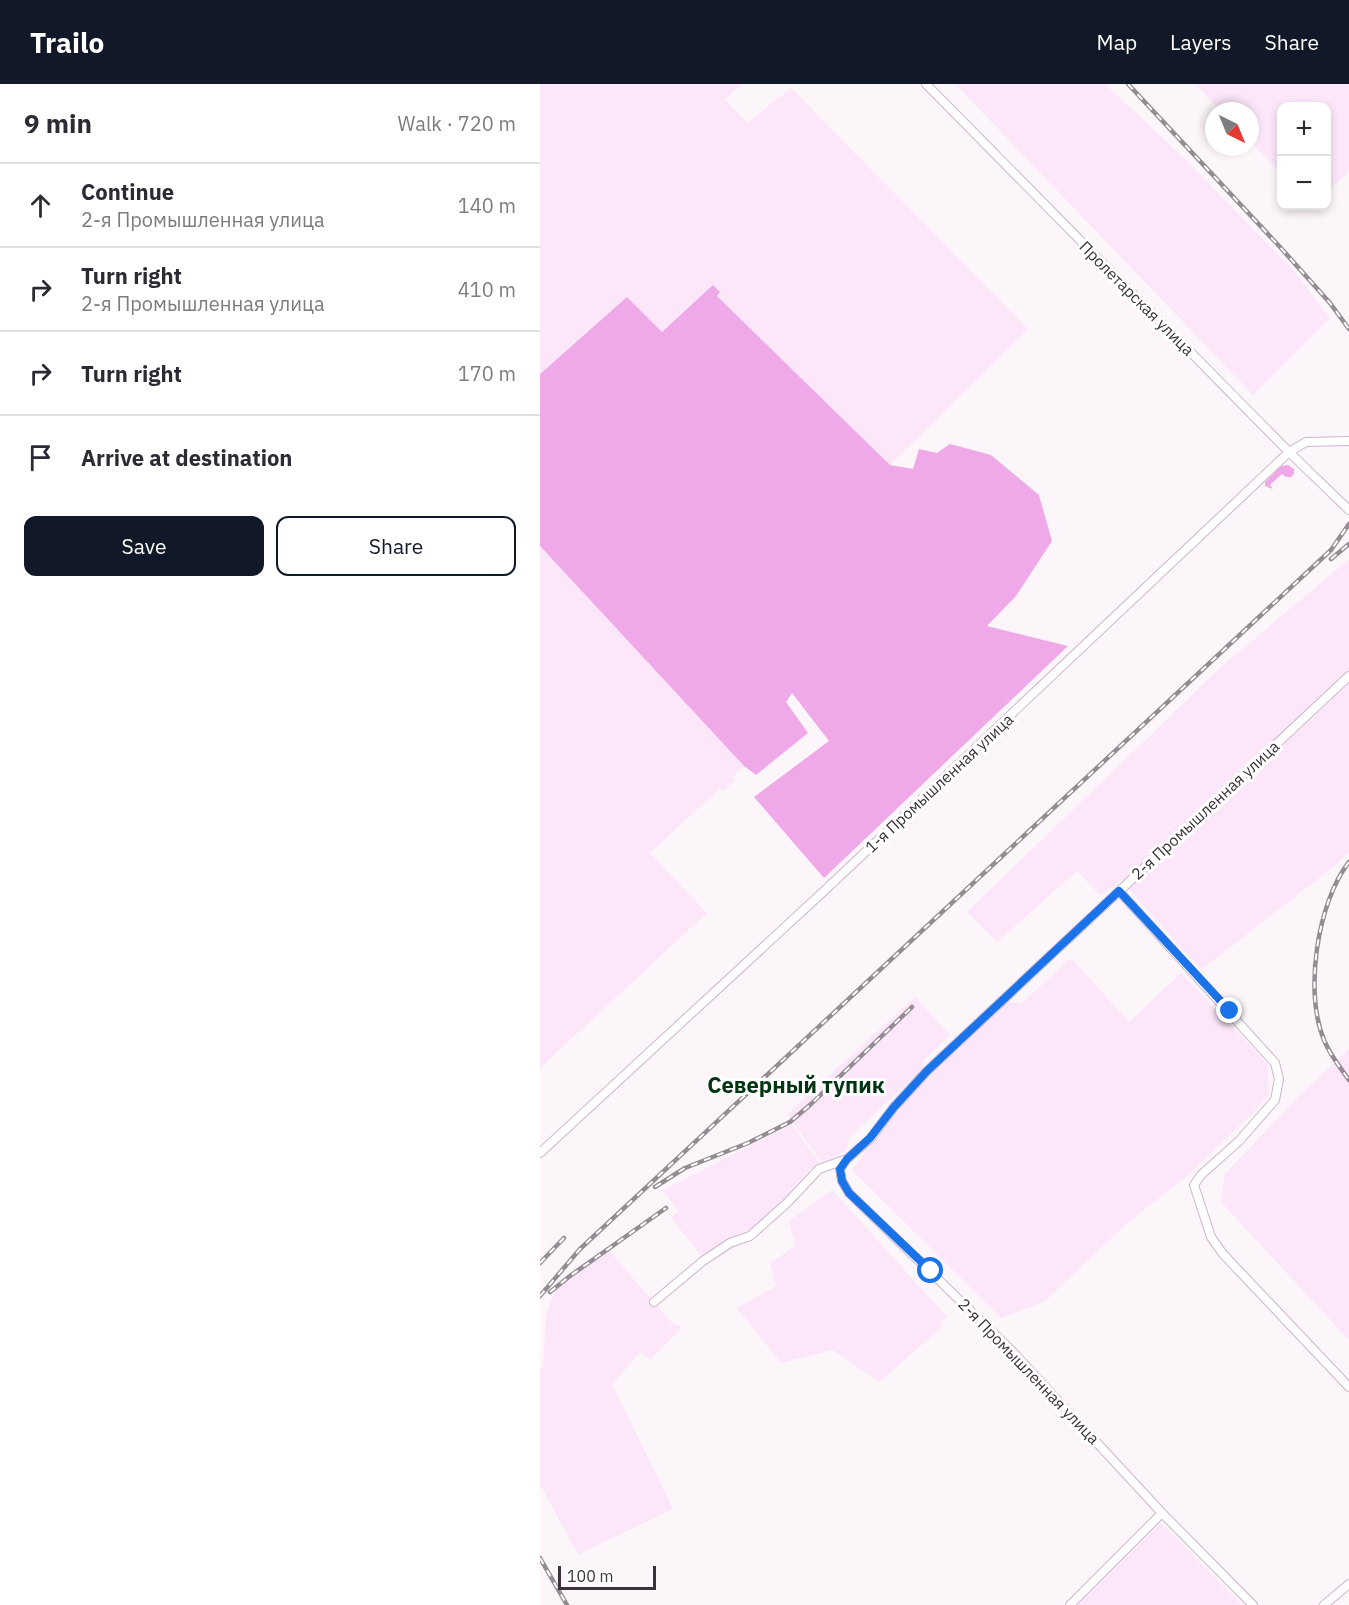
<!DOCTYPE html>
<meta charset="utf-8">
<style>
:root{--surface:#fff;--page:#f7f7f7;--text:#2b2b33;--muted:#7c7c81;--line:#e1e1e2;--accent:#111827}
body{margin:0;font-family:"IBM Plex Sans",sans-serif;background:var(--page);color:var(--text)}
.controls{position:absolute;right:18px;top:18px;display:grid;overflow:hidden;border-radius:12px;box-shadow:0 3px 9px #0003}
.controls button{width:54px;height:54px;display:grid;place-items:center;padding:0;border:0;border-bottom:2px solid var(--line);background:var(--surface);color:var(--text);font:30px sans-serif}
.compass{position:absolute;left:665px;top:18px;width:54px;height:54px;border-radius:50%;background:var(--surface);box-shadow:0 3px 9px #0003;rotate:137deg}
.scale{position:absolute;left:18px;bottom:15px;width:98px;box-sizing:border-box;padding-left:6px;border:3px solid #3c323b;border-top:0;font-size:16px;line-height:21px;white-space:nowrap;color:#3c323b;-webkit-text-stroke:4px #fff;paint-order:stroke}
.stop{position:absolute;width:18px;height:18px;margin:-14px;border:4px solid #1a73e8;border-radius:50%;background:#fff}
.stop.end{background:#1a73e8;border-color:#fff;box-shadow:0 2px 6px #0008}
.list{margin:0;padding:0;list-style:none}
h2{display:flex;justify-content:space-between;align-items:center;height:78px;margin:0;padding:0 24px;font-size:26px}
h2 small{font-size:20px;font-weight:400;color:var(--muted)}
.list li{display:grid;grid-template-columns:39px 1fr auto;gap:18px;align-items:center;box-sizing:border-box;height:84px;padding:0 24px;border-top:2px solid var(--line)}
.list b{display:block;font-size:22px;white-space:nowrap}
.list p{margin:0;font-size:20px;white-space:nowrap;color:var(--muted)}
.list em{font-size:20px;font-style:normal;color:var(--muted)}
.actions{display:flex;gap:12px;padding:18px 24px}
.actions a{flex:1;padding:14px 0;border:2px solid var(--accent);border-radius:12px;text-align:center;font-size:21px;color:var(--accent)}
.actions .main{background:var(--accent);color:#fff}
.icon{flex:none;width:33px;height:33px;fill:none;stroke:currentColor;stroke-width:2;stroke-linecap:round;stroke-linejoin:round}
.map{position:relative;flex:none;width:809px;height:1521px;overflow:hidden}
header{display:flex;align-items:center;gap:36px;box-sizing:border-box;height:84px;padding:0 30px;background:var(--accent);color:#fff}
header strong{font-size:28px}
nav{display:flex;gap:33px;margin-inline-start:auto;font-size:21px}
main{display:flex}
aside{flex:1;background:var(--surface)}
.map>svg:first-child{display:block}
.built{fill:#fbe7f9}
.green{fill:#f0a9e8}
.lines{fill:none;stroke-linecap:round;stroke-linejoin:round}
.street-casing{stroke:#ceb5cb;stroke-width:10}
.street{stroke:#fff;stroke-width:8}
.rail-casing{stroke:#948b93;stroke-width:4.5}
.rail{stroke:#fff;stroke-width:2;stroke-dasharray:7;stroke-linecap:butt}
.route{stroke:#1a73e8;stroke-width:8}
.labels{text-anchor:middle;stroke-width:6;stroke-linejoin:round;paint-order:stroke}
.street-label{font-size:16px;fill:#3c323b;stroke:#fff}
.district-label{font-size:22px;font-weight:bold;fill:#003513;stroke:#fff}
</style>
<header>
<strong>Trailo</strong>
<nav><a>Map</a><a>Layers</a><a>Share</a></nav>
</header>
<main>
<aside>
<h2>9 min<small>Walk · 720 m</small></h2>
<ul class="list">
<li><svg class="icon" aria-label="ahead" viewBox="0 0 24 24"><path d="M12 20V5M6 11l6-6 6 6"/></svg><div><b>Continue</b><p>2-я Промышленная улица</p></div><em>140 m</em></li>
<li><svg class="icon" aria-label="right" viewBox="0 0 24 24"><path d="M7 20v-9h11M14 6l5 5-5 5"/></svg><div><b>Turn right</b><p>2-я Промышленная улица</p></div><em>410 m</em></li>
<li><svg class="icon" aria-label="right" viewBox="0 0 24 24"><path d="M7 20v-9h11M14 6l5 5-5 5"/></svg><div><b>Turn right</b></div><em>170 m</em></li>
<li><svg class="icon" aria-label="arrive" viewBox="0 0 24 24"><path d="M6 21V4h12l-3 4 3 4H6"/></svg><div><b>Arrive at destination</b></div></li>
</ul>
<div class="actions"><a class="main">Save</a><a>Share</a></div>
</aside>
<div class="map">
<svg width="809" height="1521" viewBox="0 0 809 1521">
<rect width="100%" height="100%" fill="#fcf6fb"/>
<path class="built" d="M 0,0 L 202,0 L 185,15 L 207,39 L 251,4 L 488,245 L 350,381 L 177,212 L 122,248 L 87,213 L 0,290 Z
M 415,0 L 565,0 L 648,78 L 752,185 L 790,234 L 713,311 Z
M 655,0 L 809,0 L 809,87 L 787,108 L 786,22 L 742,22 L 741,90 L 710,57 L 710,27 L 681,27 Z
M 0,462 L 204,682 L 192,693 L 195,697 L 183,707 L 180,704 L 110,769 L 167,829 L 0,984 Z
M 809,475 L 809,768 L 796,781 L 661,886 L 581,796 L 561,812 L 537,787 L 457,858 L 427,828 L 681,583 Z
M 531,874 L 589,938 L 641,889 L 727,979 L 729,1010 L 710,1032 L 646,1093 L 587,1139 L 504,1218 L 461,1234 L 312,1086 L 364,1017 L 467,917 L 481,920 Z
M 375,913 L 410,951 L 383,977 L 382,986 L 309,1053 L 307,1066 L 282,1079 L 247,1030 Z
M 809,965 L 809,1256 L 681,1118 L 685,1090 L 759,1012 Z
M 252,1041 L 280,1079 L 270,1085 L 249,1108 L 249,1112 L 215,1144 L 194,1152 L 162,1173 L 131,1134 L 138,1127 L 123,1106 Z
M 292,1106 L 407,1233 L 401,1239 L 403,1242 L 339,1298 L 293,1266 L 241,1279 L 197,1224 L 236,1202 L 230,1179 L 255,1162 L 249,1137 Z
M 66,1163 L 133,1240 L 143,1243 L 110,1276 L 101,1268 L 72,1300 L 133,1425 L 39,1470 L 32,1460 L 0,1400 L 0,1286 L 3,1282 L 6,1232 L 12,1214 L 28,1190 Z
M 621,1439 L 702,1521 L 538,1521 Z"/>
<path class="green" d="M 173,201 L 180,208 L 177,212 L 350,381 L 373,385 L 379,365 L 397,369 L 410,360 L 451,371 L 499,411 L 512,457 L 476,512 L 447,542 L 528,562 L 284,794 L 214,713 L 289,657 L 252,609 L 246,618 L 268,649 L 216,691 L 204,682 L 0,462 L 0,290 L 87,213 L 122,248 Z
M 748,381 L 754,385 L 754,390 L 751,393 L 746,393 L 742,390 L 730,401 L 733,405 L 725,402 L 725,398 L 741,382 Z"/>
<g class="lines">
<defs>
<path id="street" d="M 386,0 L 749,368 L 809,426
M 579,807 L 735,979 L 739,995 L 735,1016 L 699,1057 L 661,1091 L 654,1101 L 671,1153 L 683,1170 L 809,1303
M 0,1069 L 284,807 L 749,368 L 766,358 L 809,357
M 114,1218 L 163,1177 L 190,1159 L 210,1152 L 247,1119 L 279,1085 L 307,1075
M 530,1521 L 622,1429
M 713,1521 L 622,1429 L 471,1266 L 309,1109 L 302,1097 L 300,1085 L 307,1075 L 330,1055 L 354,1023 L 387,987 L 809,592
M 784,1521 L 809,1500"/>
</defs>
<use href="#street" class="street-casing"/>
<use href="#street" class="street"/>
<defs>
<path id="rail" d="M 588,0 L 740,163 L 790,219 L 809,245
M 791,475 L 809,460
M 809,778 C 777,819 764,909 784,956 C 790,971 800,983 809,996
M 115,1103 L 145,1084 L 208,1059 L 250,1038 L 270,1021 L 372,923
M 0,1179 L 24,1154
M 10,1208 L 30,1192 L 126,1124
M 0,1212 L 40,1165 L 791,466 L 809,440
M 0,1474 L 27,1521"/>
</defs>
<use href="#rail" class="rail-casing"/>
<use href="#rail" class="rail"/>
</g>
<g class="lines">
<path class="route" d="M 391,1187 L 309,1109 L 302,1097 L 300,1085 L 307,1075 L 330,1054 L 354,1023 L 387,987 L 579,807 L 690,927"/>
</g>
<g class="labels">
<g class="street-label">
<text transform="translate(597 214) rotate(45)" y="6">Пролетарская улица</text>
<text transform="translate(399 699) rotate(-43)" y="6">1-я Промышленная улица</text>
<text transform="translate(665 726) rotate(-43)" y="6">2-я Промышленная улица</text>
<text transform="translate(489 1287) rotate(46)" y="6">2-я Промышленная улица</text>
</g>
<g class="district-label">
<text x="256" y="1009">Северный тупик</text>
</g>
</g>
</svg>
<div class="controls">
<button>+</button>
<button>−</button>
</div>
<svg class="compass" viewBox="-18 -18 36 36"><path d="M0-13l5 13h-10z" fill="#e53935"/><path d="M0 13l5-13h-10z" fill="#7c7c81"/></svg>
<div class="scale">100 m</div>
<div class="stop" style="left:391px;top:1187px"></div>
<div class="stop end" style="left:690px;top:927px"></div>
</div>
</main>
